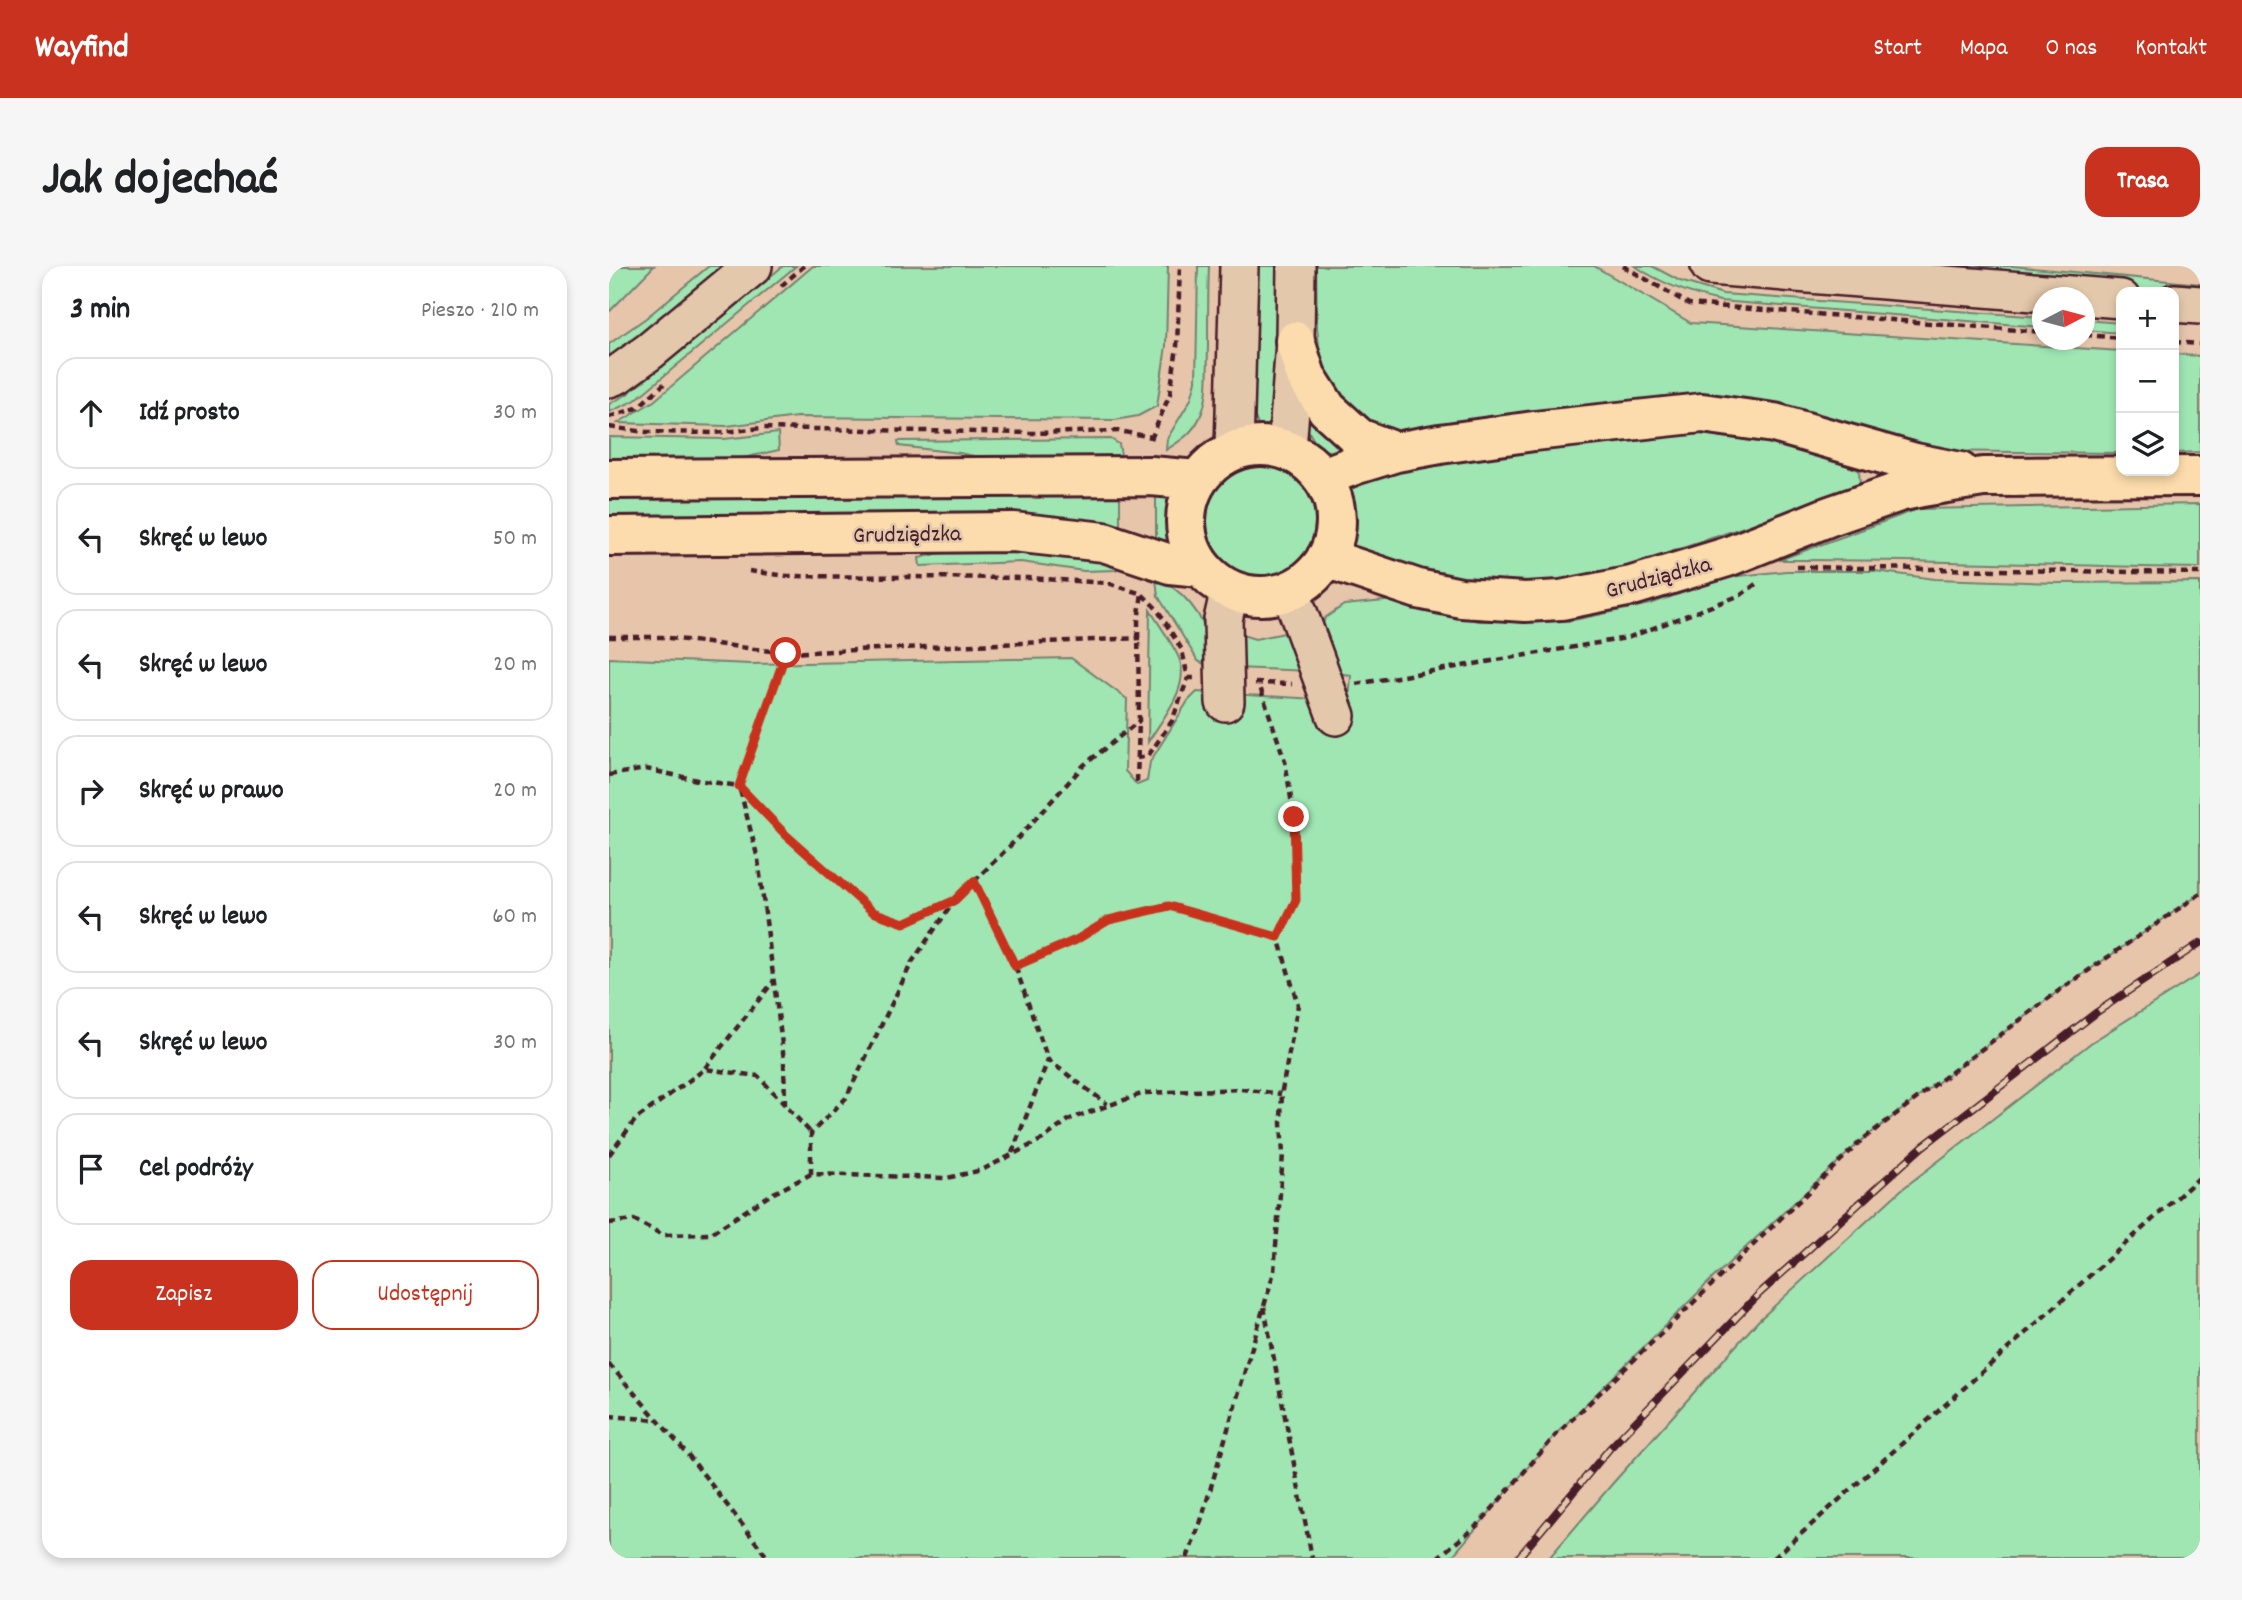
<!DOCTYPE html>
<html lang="pl">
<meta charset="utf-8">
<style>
:root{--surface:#fff;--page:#f6f6f6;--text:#202124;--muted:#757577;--line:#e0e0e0;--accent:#c8321e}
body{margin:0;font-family:Dekko,sans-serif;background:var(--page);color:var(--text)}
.controls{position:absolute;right:21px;top:21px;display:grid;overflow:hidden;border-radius:14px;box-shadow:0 4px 10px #0003}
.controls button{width:63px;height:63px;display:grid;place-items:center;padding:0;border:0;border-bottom:2px solid var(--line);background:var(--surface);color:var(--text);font:35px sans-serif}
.compass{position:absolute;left:1423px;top:21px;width:63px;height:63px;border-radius:50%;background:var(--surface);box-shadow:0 4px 10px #0003;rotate:84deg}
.stop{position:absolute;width:21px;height:21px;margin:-16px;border:5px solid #c8321e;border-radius:50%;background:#fff}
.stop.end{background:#c8321e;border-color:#fff;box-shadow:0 2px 7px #0008}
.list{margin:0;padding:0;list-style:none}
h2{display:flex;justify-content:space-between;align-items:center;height:91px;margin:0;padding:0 28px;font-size:30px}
h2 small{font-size:23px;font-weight:400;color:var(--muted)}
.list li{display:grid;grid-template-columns:46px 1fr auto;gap:21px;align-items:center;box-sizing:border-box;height:112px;margin:0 14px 14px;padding:0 14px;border:2px solid var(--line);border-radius:21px}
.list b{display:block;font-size:26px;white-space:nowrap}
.list em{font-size:23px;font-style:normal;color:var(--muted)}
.actions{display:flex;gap:14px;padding:21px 28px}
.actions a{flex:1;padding:16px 0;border:2px solid var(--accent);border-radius:21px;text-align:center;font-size:24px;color:var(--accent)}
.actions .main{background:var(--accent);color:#fff}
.icon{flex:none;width:38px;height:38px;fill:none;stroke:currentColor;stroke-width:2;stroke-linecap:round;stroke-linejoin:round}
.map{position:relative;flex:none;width:1591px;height:1292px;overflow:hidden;border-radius:21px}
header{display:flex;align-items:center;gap:42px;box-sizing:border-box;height:98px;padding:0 35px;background:var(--accent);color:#fff}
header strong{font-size:33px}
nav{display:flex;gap:38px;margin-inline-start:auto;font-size:24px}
.intro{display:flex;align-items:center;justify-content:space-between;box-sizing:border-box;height:168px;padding:0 42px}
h1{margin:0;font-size:49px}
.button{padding:18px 32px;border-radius:21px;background:var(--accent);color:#fff;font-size:24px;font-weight:700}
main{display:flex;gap:42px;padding:0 42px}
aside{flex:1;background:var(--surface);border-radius:21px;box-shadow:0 4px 10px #0003}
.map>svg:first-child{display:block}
.green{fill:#9fe6b3;stroke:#74826f;stroke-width:2}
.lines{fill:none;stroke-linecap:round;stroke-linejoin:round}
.minor-casing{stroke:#4a1f2b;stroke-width:42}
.major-casing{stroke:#4a1f2b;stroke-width:44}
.path{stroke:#4a1f2b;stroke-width:4.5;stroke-dasharray:7 5;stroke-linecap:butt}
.minor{stroke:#e4c8ab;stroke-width:37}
.major{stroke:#fcdcac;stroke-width:38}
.rail-casing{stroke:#4a1f2b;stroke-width:8}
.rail{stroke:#e4c8ab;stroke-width:5;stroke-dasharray:16;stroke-linecap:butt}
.route{stroke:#c8321e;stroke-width:9}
.labels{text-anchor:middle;stroke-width:5;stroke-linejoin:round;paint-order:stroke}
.street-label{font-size:24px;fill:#4a1f2b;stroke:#e4c8ab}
</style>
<header>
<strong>Wayfind</strong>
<nav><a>Start</a><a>Mapa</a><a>O nas</a><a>Kontakt</a></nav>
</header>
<div class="intro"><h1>Jak dojechać</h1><a class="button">Trasa</a></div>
<main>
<aside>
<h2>3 min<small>Pieszo · 210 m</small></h2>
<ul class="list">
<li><svg class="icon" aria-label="ahead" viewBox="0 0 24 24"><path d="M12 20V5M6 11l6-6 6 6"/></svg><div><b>Idź prosto</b></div><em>30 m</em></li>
<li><svg class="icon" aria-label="left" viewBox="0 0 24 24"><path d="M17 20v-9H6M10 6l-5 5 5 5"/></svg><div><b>Skręć w lewo</b></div><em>50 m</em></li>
<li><svg class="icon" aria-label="left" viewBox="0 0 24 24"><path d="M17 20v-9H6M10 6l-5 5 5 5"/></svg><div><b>Skręć w lewo</b></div><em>20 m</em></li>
<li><svg class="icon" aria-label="right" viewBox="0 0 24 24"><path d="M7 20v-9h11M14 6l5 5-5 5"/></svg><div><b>Skręć w prawo</b></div><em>20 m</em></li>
<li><svg class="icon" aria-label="left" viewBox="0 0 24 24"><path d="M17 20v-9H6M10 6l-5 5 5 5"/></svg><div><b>Skręć w lewo</b></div><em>60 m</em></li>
<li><svg class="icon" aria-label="left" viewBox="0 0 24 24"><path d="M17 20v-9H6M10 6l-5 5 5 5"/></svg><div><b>Skręć w lewo</b></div><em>30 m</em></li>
<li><svg class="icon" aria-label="arrive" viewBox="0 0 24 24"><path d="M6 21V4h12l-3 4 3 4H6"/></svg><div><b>Cel podróży</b></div></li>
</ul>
<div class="actions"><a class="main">Zapisz</a><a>Udostępnij</a></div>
</aside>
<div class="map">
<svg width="1591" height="1292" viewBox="0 0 1591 1292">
<rect width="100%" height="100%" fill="#e7c5ab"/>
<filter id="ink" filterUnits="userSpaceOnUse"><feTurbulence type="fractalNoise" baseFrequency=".0143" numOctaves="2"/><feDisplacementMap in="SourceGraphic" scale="14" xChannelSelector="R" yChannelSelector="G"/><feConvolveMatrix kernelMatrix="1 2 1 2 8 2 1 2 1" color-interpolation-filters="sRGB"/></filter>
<g filter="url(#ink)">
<path class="green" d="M 0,0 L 45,0 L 0,46 Z
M 100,0 L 120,0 L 48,59 L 0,92 L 0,78 L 37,52 Z
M 174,0 L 187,0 L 25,135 L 0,146 L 0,138 L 17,129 L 51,102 Z
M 204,0 L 559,0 L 557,80 L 548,140 L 529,150 L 506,154 L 188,151 L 118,160 L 9,157 L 45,135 Z
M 589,0 L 600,0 C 599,27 599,54 599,81 C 598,103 601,131 591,151 C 584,167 571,175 557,184 L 558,173 L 582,133 L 587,115 Z
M 648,0 L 668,0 L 665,149 L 659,159 L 649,159 L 645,149 Z
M 707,0 L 985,0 L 1082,57 L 1512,85 L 1512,187 L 1311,185 L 1200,149 L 788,167 L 756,159 L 714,117 L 708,61 Z
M 1026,0 L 1043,0 L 1071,15 L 1114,28 L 1433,51 L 1433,61 L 1111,35 C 1080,28 1053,18 1026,0 Z
M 1269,0 L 1403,0 L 1591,18 L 1591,30 Z
M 1476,54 L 1512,57 L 1512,67 L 1476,64 Z
M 1565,88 L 1591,90 L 1591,186 L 1565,187 Z
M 689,135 L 734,177 L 738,189 L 710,183 L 689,148 Z
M 169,167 L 170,184 L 129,193 L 0,194 L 0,171 L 115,173 Z
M 1085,167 L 1180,179 L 1250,204 L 1251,221 L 1027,298 L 971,312 L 919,319 L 817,308 L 739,288 C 745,257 743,243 736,214 L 786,204 L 1042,170 Z
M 502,173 L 510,178 L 512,189 L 385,194 L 350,187 L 290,180 L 289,175 Z
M598 255a54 54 0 1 1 108 0a54 54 0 1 1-108 0Z
M 511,222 L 511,265 L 485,258 L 439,250 L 0,254 L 0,228 Z
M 547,224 L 567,227 L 564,250 L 565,281 L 547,278 Z
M 1591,238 L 1591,302 C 1451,300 1311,293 1170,294 L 1309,243 Z
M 428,282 L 512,297 L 507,304 L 475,305 L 412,296 L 311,300 L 310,292 L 349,283 Z
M 1177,305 L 1266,305 L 1326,313 L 1447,317 L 1591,316 L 1591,628 L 1448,726 L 1253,874 L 1106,1010 L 947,1168 L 842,1292 L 0,1292 L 0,392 L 142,398 L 462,392 L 518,433 L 516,505 L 528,519 L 538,515 L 541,496 L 579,435 L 588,426 L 740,435 L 742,409 L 725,407 L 711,365 L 716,352 L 735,339 L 786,334 L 806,337 L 832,348 L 870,355 L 960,355 L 1041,338 L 1120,311 Z
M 547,313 C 572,321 597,351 599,377 C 600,384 599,392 599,400 L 589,395 L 549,330 Z
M 541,344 C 551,360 562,375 570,392 C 582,421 553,453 539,476 Z
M 686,365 L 701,405 L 626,402 L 630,368 L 646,373 Z
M 1591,708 L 1591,1292 L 940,1292 L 1004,1217 L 1149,1055 L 1292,924 L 1483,776 Z"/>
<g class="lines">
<defs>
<path id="minor" d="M 1101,0 L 1512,33
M 1565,37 L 1591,39
M 0,112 L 8,109 L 41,85 L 144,0
M 625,184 L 630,0
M 678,184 L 686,75 L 687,0
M 681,324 L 727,450
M 616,436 L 614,354 L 621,323"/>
<path id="major" d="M 686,75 L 697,110 L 718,143 L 750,172 L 787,186
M577 255a75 75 0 1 1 150 0a75 75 0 1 1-150 0Z
M 714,211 L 748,198 L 787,186 L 831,178 L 925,165 L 1093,147 L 1165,157 L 1306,197 L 1351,206
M 0,213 L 542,210 L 588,214
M 0,270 L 404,266 L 495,276 L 561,298 L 592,301
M 717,292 L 809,323 L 852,332 L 916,336 L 952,334 L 1023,320 L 1118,291 L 1221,250 L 1290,226 L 1313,221 L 1374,211 L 1591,210"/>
</defs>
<use href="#minor" class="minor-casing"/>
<use href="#major" class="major-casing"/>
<path class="path" d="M 1014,0 L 1080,38 L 1434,66
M 172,20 L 195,0
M 1476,69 L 1512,72
M 1565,76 L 1591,78
M 0,151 L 28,142 L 55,118
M 0,161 L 37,166 L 105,167 L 152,162 L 422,167 L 510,165 L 543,171
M 542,173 L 561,128 L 568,81 L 571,0
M 1188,301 L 1591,307
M 140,305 L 178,310 L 419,312 L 499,317 L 533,328 L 548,343 L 573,384 L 579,412 L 585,412
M 0,371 L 53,371 L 177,387 L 531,372
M 646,417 L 683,418
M 747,418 L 1018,372 L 1132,329 L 1147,318
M 528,492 L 539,490 L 563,455 L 579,412
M 0,509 L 37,503 L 88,514 L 130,520 L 177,569 L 264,646 L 295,657 L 346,634 L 410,571 L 475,499 L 530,455
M 528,516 L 530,455 L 529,355 L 533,327
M 365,615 L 403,691 L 439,794 L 498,838
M 406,700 L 467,674 L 500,654 L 560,640 L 669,671
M 96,802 L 164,716
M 176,839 L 175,794 L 149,593 L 130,520 L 177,387
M 403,887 L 439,794
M 0,889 L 27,853 L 96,803 L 149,810 L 202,867
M 202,908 L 202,867 L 237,832 L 303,696 L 346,634
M 0,957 L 25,954 L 54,969 L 101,968 L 161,929 L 202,908 L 338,912 L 373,904 L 434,873 L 461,853 L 535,827 L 632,823 L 672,828
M 655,1041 L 703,1292
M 0,1098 L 80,1190 L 159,1292
M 0,1150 L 49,1154
M 578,1292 L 592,1255 L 665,1006 L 674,888 L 672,857 L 673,824 L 689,739 L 669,671 L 686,634 L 685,551 L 676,495 L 650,418
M 828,1292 L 870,1258 L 947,1169 L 1253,874 L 1448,726 L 1591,628
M 1165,1292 L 1591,911"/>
<use href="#minor" class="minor"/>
<use href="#major" class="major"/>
<defs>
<path id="rail" d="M 909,1292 L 1001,1182 L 1151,1027 L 1313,881 L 1488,746 L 1591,677"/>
</defs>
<use href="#rail" class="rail-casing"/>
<use href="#rail" class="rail"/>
</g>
</g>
<g class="lines" filter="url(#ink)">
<path class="route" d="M 177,387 L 130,520 L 177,569 L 264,646 L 295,657 L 346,634 L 365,615 L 406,700 L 467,674 L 500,654 L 560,640 L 669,671 L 687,634 L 685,551"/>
</g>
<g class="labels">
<g class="street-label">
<text transform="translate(298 267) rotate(-1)" y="8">Grudziądzka</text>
<text transform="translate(1049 310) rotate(-15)" y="8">Grudziądzka</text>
</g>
</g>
</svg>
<div class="controls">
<button>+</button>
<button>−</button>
<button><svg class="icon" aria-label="layers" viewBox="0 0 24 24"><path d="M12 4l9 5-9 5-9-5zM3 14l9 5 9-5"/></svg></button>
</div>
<svg class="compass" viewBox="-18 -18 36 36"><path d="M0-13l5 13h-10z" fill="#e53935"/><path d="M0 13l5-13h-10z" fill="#757577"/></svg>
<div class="stop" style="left:177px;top:387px"></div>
<div class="stop end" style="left:685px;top:551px"></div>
</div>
</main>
